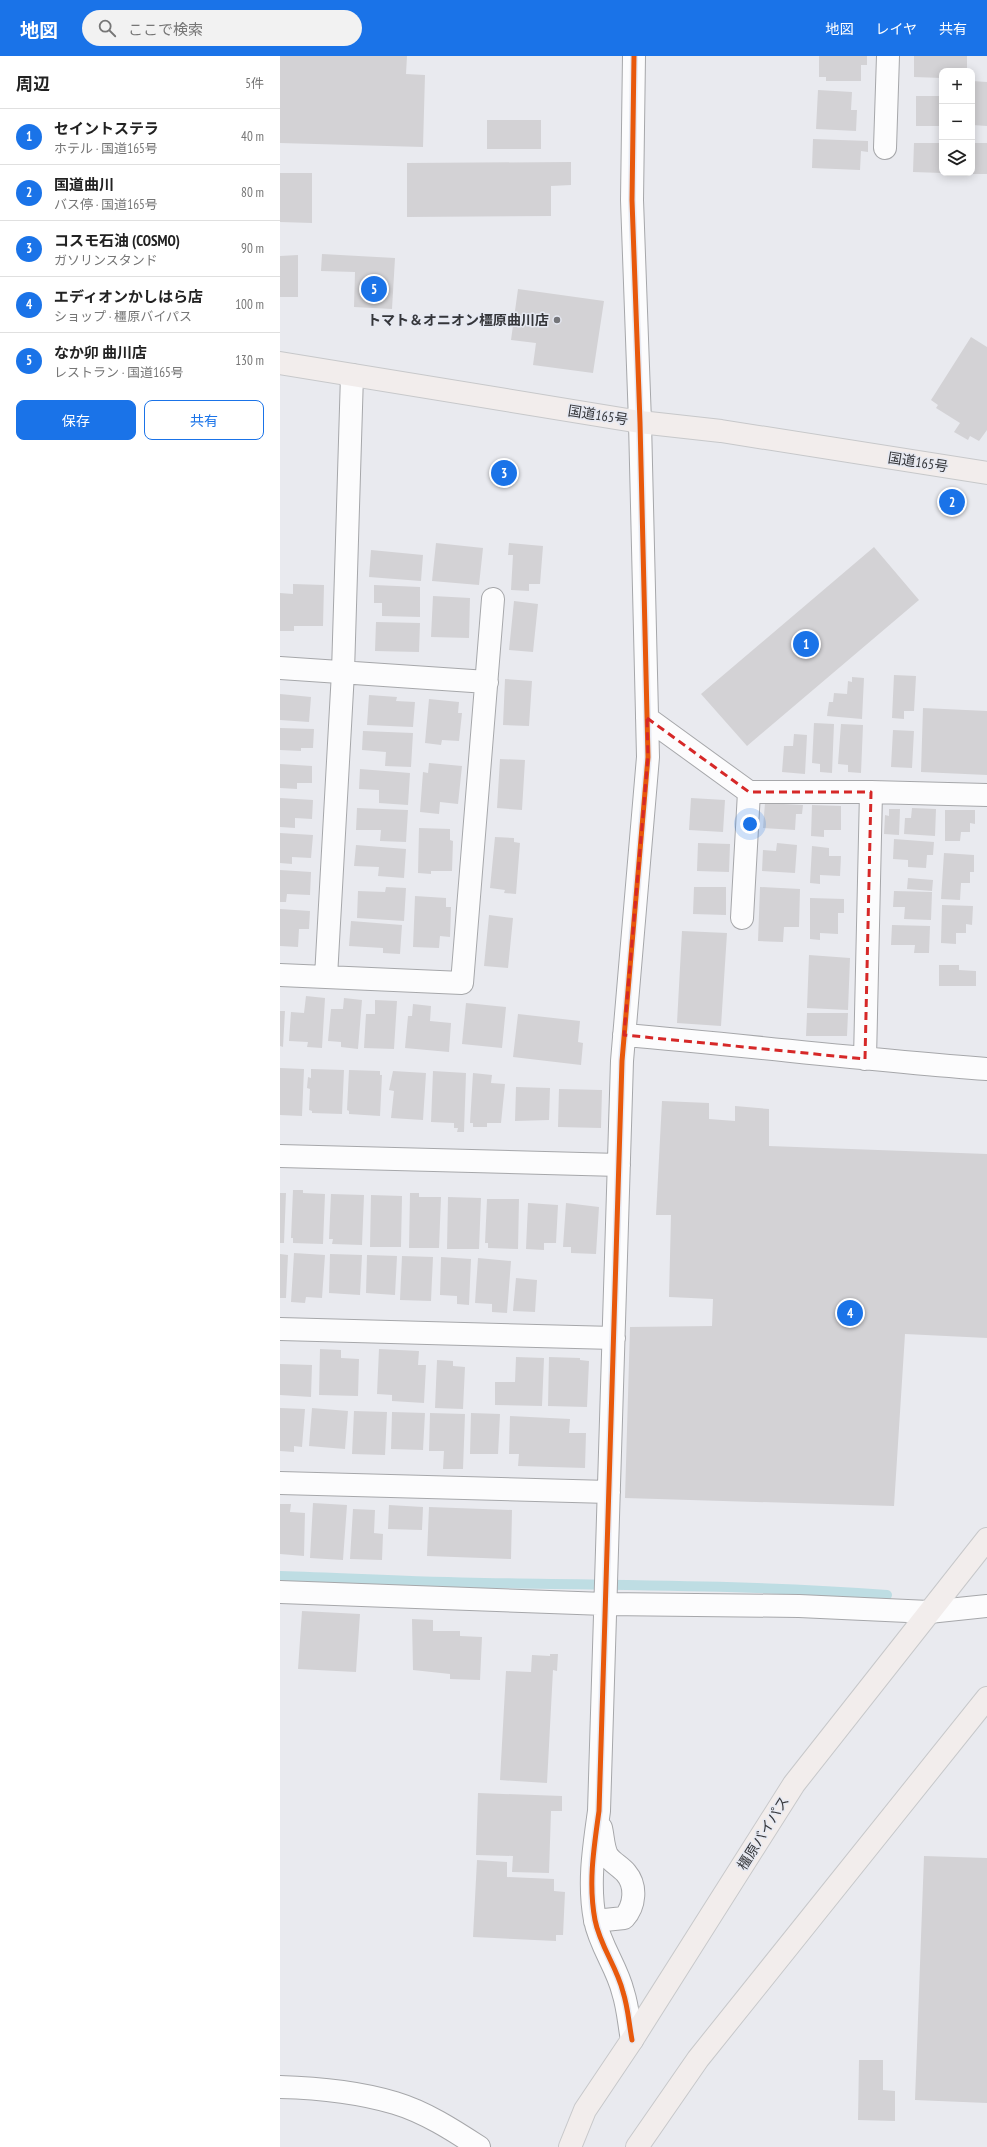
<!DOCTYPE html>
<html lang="ja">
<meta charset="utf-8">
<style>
:root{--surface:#fff;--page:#f2f2f2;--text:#222;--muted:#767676;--line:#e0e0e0;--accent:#1a73e8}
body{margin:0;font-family:"PT Sans Narrow","Noto Sans JP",sans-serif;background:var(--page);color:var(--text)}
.controls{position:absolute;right:12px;top:12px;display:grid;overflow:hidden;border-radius:8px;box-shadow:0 2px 10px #0003}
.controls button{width:36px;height:36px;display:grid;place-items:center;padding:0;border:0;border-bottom:1px solid var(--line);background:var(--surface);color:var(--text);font:20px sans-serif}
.you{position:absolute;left:470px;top:768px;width:14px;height:14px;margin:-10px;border:3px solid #fff;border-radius:50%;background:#1a73e8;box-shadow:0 0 0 6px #1a73e833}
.badge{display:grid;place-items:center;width:26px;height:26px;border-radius:50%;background:var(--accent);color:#fff;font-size:13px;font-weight:700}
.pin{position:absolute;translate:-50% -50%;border:2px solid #fff;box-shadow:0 1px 4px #0006}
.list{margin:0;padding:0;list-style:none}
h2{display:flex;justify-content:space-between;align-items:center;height:52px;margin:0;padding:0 16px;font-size:17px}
h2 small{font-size:13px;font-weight:400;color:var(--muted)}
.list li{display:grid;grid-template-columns:26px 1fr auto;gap:12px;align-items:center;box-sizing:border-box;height:56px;padding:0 16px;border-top:1px solid var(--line)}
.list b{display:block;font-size:15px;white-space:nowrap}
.list p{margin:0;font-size:13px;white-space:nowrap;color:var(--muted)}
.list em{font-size:13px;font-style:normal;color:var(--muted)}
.actions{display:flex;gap:8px;padding:12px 16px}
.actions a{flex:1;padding:9px 0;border:1px solid var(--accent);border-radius:8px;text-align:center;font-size:14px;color:var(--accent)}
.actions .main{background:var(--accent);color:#fff}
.icon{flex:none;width:22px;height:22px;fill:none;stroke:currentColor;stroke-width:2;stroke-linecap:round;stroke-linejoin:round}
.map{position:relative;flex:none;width:707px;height:2091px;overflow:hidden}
header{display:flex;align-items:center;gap:24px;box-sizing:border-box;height:56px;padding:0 20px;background:var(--accent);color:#fff}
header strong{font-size:19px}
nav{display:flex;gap:22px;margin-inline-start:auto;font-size:14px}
.search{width:280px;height:36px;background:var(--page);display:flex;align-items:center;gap:10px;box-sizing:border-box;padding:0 14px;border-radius:22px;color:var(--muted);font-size:15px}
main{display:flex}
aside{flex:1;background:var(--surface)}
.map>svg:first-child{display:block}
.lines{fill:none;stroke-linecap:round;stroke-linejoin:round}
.stream{stroke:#bedde3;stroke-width:10}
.building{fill:#d3d2d5}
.minor-casing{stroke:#a6a7aa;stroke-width:24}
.highway-casing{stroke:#c7c8ca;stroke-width:24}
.minor{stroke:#fcfcfd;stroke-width:22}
.highway{stroke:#f2edec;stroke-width:22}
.cycleway-casing{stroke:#e6e9f2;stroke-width:8}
.cycleway{stroke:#e8590c;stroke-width:5}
.marked{fill:none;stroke:#d62828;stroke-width:3;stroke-dasharray:8 5;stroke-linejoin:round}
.poi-dot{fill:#747579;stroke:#e6e9f2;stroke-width:1.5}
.labels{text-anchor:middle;stroke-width:3;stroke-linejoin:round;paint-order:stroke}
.poi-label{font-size:14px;font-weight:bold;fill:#35363a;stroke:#e6e9f2;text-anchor:end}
.street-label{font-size:14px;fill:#35363a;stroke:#e6e9f2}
</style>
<header>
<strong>地図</strong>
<div class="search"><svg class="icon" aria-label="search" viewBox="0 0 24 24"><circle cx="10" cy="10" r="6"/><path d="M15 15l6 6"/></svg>ここで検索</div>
<nav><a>地図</a><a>レイヤ</a><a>共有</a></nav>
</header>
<main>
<aside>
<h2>周辺<small>5件</small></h2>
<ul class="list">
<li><span class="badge">1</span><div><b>セイントステラ</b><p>ホテル · 国道165号</p></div><em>40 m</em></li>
<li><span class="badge">2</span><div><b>国道曲川</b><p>バス停 · 国道165号</p></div><em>80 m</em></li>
<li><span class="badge">3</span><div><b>コスモ石油 (COSMO)</b><p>ガソリンスタンド</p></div><em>90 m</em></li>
<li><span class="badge">4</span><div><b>エディオンかしはら店</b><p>ショップ · 橿原バイパス</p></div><em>100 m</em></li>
<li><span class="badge">5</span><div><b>なか卯 曲川店</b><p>レストラン · 国道165号</p></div><em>130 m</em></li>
</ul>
<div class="actions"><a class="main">保存</a><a>共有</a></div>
</aside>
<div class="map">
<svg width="707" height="2091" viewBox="0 0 707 2091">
<rect width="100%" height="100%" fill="#e9eaef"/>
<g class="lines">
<path class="stream" d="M 0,1520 C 68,1522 136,1526 204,1527 C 339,1529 473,1529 607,1539"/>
</g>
<path class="building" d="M 0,0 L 127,0 L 126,18 L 145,19 L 143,91 L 0,87 Z
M 539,0 L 587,0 L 587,9 L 581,9 L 581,25 L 546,25 L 546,21 L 539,21 Z
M 634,0 L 687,0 L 687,15 L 662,15 L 662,22 L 634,21 Z
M 692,25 L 707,26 L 707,70 L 692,69 Z
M 538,34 L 572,36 L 571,54 L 577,54 L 576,75 L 536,73 Z
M 636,40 L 662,40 L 662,70 L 636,70 Z
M 207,64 L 261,64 L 261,93 L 207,93 Z
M 533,83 L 588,85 L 588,96 L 581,95 L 580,114 L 532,112 Z
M 634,87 L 662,87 L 662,117 L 633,116 Z
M 692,87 L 707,87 L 707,118 L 692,118 Z
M 291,106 L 291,129 L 271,130 L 271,160 L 127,161 L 127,107 Z
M 0,117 L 32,117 L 32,167 L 0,166 Z
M 42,198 L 115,202 L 112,253 L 74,251 L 75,216 L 41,215 Z
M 18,199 L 18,241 L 0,241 L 0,200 Z
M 238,233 L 324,245 L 313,317 L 253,309 L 256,287 L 231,284 Z
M 691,281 L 707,291 L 707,374 L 699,385 L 690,380 L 688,384 L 674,376 L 680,367 L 656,352 L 658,349 L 651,344 Z
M 156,487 L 203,492 L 199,529 L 152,525 Z
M 229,487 L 263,490 L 260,528 L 249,528 L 249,535 L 231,534 L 233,499 L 228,499 Z
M 594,491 L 639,544 L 467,690 L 421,638 Z
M 91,494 L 143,499 L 141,525 L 89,521 Z
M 13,528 L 44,529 L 43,570 L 14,570 L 14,575 L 0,575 L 0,537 L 13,538 Z
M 94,529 L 140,531 L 140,561 L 102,560 L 102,547 L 94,547 Z
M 153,540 L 190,542 L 189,582 L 151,581 Z
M 234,545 L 258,548 L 253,596 L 229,594 Z
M 96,566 L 140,567 L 139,596 L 95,595 Z
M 614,619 L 636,620 L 634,655 L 624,655 L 624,663 L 612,662 Z
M 572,621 L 584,622 L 582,663 L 547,660 L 549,646 L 553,646 L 554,637 L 567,638 L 568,625 L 572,626 Z
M 225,623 L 252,625 L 249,670 L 223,669 Z
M 0,638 L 31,641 L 29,666 L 0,664 Z
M 89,639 L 117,641 L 116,645 L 135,646 L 133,671 L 87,669 Z
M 149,643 L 179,646 L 178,657 L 182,657 L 179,685 L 162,684 L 161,689 L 145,687 Z
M 643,652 L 707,655 L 707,719 L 641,716 Z
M 534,667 L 554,668 L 552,717 L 540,716 L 540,708 L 532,707 Z
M 561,668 L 583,669 L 581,717 L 568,716 L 568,709 L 558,708 Z
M 0,672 L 34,673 L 33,692 L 21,692 L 21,695 L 0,694 Z
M 613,674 L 634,675 L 632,712 L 611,711 Z
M 83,675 L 133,677 L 131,711 L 105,710 L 106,696 L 82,694 Z
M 514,678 L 527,679 L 525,718 L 502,716 L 504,690 L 513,690 Z
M 220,703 L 245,704 L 242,754 L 217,752 Z
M 149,707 L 182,710 L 178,748 L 160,746 L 159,758 L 140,756 L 143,716 L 148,717 Z
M 0,708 L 32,710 L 32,727 L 17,727 L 17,733 L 0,732 Z
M 80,713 L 130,717 L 128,749 L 99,747 L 99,734 L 79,733 Z
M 0,742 L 33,744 L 32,763 L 15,762 L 15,772 L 0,771 Z
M 411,742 L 445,744 L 443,776 L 409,774 Z
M 485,747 L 523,749 L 522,758 L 516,758 L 515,774 L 483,772 Z
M 532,749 L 561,750 L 561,774 L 544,774 L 544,781 L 531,780 Z
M 77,752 L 128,754 L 126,786 L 100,785 L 101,774 L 76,774 Z
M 632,752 L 656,753 L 655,780 L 624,778 L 625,762 L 631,762 Z
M 609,753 L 620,753 L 619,779 L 604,778 L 605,759 L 609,760 Z
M 665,754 L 695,754 L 695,768 L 690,767 L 690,776 L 681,776 L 680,785 L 665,785 Z
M 139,772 L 170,773 L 170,784 L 173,785 L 172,815 L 151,815 L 151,818 L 138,817 Z
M 0,777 L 33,779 L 31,802 L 12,801 L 12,808 L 0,807 Z
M 215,781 L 234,782 L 234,786 L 240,787 L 236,838 L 224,837 L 225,834 L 210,832 Z
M 614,783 L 654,786 L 653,799 L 647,799 L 646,812 L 628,811 L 628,804 L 613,803 Z
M 418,787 L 450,788 L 449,816 L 417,815 Z
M 497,787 L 517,789 L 515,817 L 482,815 L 483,794 L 496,795 Z
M 76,789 L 126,793 L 124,822 L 98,820 L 99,811 L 74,810 Z
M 532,790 L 549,792 L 549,800 L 561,800 L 560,820 L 540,819 L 540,828 L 530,827 Z
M 664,797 L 694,799 L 694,816 L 690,816 L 690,827 L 681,827 L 680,844 L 661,843 Z
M 0,814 L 31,816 L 30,839 L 7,838 L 6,846 L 0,846 Z
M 628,822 L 653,824 L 652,835 L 627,833 Z
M 106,831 L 126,832 L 124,865 L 77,862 L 78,835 L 105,836 Z
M 414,831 L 446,831 L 446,859 L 413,858 Z
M 480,831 L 520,833 L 519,871 L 504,871 L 503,886 L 478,885 Z
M 614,835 L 652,836 L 651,864 L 624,863 L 625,851 L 613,851 Z
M 135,840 L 166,842 L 166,851 L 171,851 L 170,881 L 160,880 L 159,892 L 133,891 Z
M 530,842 L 564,843 L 564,857 L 558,857 L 558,878 L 540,877 L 540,884 L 530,883 Z
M 662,849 L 693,850 L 692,869 L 686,868 L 686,877 L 676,877 L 676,888 L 661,887 Z
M 0,853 L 30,855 L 29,873 L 19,873 L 18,891 L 0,890 Z
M 209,859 L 233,862 L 228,912 L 204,910 Z
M 71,865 L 122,869 L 120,898 L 103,897 L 103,892 L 69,890 Z
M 612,869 L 650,870 L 649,897 L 634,897 L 635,889 L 611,889 Z
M 402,875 L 447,877 L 441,970 L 397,967 Z
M 529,899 L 570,902 L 568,954 L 527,952 Z
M 659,909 L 679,909 L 679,914 L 696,915 L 696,930 L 659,930 Z
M 26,940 L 45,942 L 42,992 L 27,991 L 28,986 L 9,985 L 11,956 L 24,957 Z
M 64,942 L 82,944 L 78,993 L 61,991 L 61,986 L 48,985 L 51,953 L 63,953 Z
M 95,944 L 117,945 L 114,993 L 84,992 L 86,958 L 95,958 Z
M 186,947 L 226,951 L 222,992 L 182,988 Z
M 133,948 L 151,950 L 150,965 L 171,967 L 169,996 L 125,992 L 128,960 L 132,960 Z
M 0,955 L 5,955 L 3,991 L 0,990 Z
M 527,957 L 568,957 L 567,980 L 526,980 Z
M 238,958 L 300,965 L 298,986 L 303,987 L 301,1009 L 233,1001 Z
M 0,1012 L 24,1013 L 22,1060 L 0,1059 Z
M 31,1013 L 64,1014 L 62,1058 L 32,1057 L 32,1055 L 29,1054 L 30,1033 L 27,1032 L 28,1021 L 31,1022 Z
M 69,1014 L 100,1015 L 100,1019 L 102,1019 L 100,1060 L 69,1058 L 69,1055 L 67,1054 Z
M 113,1015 L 146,1017 L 143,1064 L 111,1062 L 114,1035 L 109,1034 Z
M 153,1015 L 186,1017 L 184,1076 L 177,1076 L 178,1072 L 174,1072 L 174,1067 L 151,1066 Z
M 193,1017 L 212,1019 L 211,1027 L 225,1028 L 221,1067 L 207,1067 L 207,1071 L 193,1071 L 193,1067 L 190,1067 Z
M 236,1031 L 270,1032 L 269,1064 L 235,1065 Z
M 279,1033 L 322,1034 L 321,1072 L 278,1071 Z
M 382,1045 L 429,1047 L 429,1063 L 455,1065 L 455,1050 L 489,1053 L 489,1090 L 707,1098 L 707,1282 L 625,1278 L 614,1450 L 345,1442 L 350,1271 L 432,1270 L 433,1243 L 389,1241 L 391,1159 L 376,1159 Z
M 13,1134 L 23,1134 L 23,1137 L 45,1138 L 43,1188 L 13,1187 L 13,1182 L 11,1182 Z
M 0,1137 L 6,1137 L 4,1187 L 0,1187 Z
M 130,1137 L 139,1137 L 139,1141 L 161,1141 L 159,1192 L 129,1192 Z
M 51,1138 L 84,1139 L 82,1189 L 52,1188 L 53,1183 L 49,1183 Z
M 91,1139 L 122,1140 L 121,1191 L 90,1191 Z
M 168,1141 L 201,1142 L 199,1193 L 167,1193 Z
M 207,1143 L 239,1143 L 238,1193 L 208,1192 L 208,1187 L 205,1187 Z
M 248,1147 L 278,1149 L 276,1187 L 264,1187 L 264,1194 L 246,1193 Z
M 286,1147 L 319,1151 L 316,1198 L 291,1197 L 291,1191 L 283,1191 Z
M 14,1197 L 45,1199 L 42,1242 L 26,1241 L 25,1247 L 11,1246 Z
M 0,1198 L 8,1199 L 6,1242 L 0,1242 Z
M 50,1198 L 82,1199 L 80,1239 L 49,1237 Z
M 87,1199 L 117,1200 L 115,1239 L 86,1237 Z
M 122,1200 L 153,1201 L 151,1245 L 120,1244 Z
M 161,1201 L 191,1203 L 189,1249 L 177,1248 L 177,1240 L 160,1239 Z
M 198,1202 L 231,1205 L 227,1257 L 212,1256 L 212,1248 L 195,1247 Z
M 236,1222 L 257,1224 L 255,1256 L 233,1255 Z
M 40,1293 L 61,1294 L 61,1302 L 79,1303 L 78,1340 L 39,1339 Z
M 99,1293 L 139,1295 L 138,1309 L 146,1309 L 144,1347 L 112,1345 L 112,1339 L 97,1338 Z
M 236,1301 L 264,1302 L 262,1350 L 215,1349 L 215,1326 L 235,1326 Z
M 269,1301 L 300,1302 L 300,1304 L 309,1305 L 307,1351 L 268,1350 Z
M 157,1304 L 173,1305 L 173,1310 L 185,1311 L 183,1353 L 155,1352 Z
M 0,1308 L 32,1309 L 31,1341 L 0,1339 Z
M 0,1352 L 25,1353 L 22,1391 L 14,1390 L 14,1396 L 0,1395 Z
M 32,1352 L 68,1355 L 65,1393 L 29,1390 Z
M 74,1355 L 107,1356 L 105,1399 L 72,1398 Z
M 112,1356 L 145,1357 L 143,1394 L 111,1393 Z
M 150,1357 L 185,1358 L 183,1413 L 163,1413 L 164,1395 L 149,1395 Z
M 191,1357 L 220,1358 L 218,1398 L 190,1398 Z
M 230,1360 L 290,1363 L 289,1377 L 306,1377 L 305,1412 L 238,1410 L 239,1398 L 229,1398 Z
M 33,1447 L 67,1449 L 63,1504 L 30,1502 Z
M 0,1448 L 11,1448 L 10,1456 L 25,1457 L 24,1500 L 0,1498 Z
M 109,1449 L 143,1451 L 142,1474 L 108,1473 Z
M 149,1451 L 232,1454 L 231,1503 L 147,1500 Z
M 73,1453 L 95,1454 L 94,1477 L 103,1478 L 102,1504 L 70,1503 Z
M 22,1555 L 80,1558 L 76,1616 L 18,1613 Z
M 132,1563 L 153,1564 L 153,1575 L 180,1575 L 180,1580 L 202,1581 L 200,1624 L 170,1623 L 170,1618 L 133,1614 Z
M 270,1598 L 278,1598 L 277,1615 L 273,1614 L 267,1727 L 220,1724 L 226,1615 L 251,1616 L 252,1599 L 270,1600 Z
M 198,1737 L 282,1740 L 282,1755 L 271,1755 L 269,1817 L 232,1816 L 233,1800 L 196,1799 Z
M 644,1800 L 707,1802 L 707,2047 L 635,2044 Z
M 197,1804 L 227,1806 L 227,1821 L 274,1823 L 274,1835 L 285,1836 L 283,1879 L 276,1879 L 276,1885 L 193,1881 Z
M 579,2004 L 603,2004 L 603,2034 L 615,2035 L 615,2065 L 578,2064 Z"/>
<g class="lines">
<defs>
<path id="minor" d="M 605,92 L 608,0
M 0,612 L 207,626
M 367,662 L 469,736 L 462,862
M 469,736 L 591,736 L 707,739
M 0,919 L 182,927 L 213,543
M 46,921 L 63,616 L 72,319
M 344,979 C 465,989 586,1004 707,1013
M 585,1003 L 591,736
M 0,1100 L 339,1109
M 0,1273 L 334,1282
M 0,1427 L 329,1436
M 0,1536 L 325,1548 L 519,1550 L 649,1556 L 707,1550
M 315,1865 L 344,1862 C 355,1850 357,1830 346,1817 C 340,1810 331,1806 327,1799 C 323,1791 323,1780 321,1772
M 352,1984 C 349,1968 348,1951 343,1936 C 337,1911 320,1890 315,1864 C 308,1827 314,1791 319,1755 L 342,1005 L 368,701 L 360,366 L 352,144 L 354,0
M 0,2031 C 39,2032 78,2036 115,2047 C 145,2056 173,2074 199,2091"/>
<path id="highway" d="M 0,307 L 360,366 L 441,375 L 707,417
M 290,2091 L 305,2054 L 352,1984 L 514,1728 L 707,1483
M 357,2091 L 418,2003 L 707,1642"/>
</defs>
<use href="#minor" class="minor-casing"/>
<use href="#highway" class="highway-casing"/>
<use href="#minor" class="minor"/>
<use href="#highway" class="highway"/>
<defs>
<path id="cycleway" d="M 352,1984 C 349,1968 348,1951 343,1936 C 337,1911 320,1890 315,1864 C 308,1827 314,1791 319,1755 L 342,1005 L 368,701 L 360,366 L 352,144 L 354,0"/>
</defs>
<use href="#cycleway" class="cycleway-casing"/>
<use href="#cycleway" class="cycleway"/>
</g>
<path class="marked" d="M 367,662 L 469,736 L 591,736 L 585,1003 L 344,979 L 368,701 Z"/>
<circle class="poi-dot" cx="277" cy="264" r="4"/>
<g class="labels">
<g class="poi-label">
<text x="269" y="269">トマト＆オニオン橿原曲川店</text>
</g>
<g class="street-label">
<text transform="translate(318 359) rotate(9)" y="5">国道165号</text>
<text transform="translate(638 406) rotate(9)" y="5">国道165号</text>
<text transform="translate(483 1777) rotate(-58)" y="5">橿原バイパス</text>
</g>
</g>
</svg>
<div class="controls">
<button>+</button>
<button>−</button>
<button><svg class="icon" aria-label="layers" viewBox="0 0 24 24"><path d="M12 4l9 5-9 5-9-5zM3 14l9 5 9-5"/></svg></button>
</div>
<div class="you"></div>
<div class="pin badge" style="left:526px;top:588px">1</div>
<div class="pin badge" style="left:672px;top:446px">2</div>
<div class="pin badge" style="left:224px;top:417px">3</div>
<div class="pin badge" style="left:570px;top:1257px">4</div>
<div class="pin badge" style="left:94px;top:233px">5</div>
</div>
</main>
